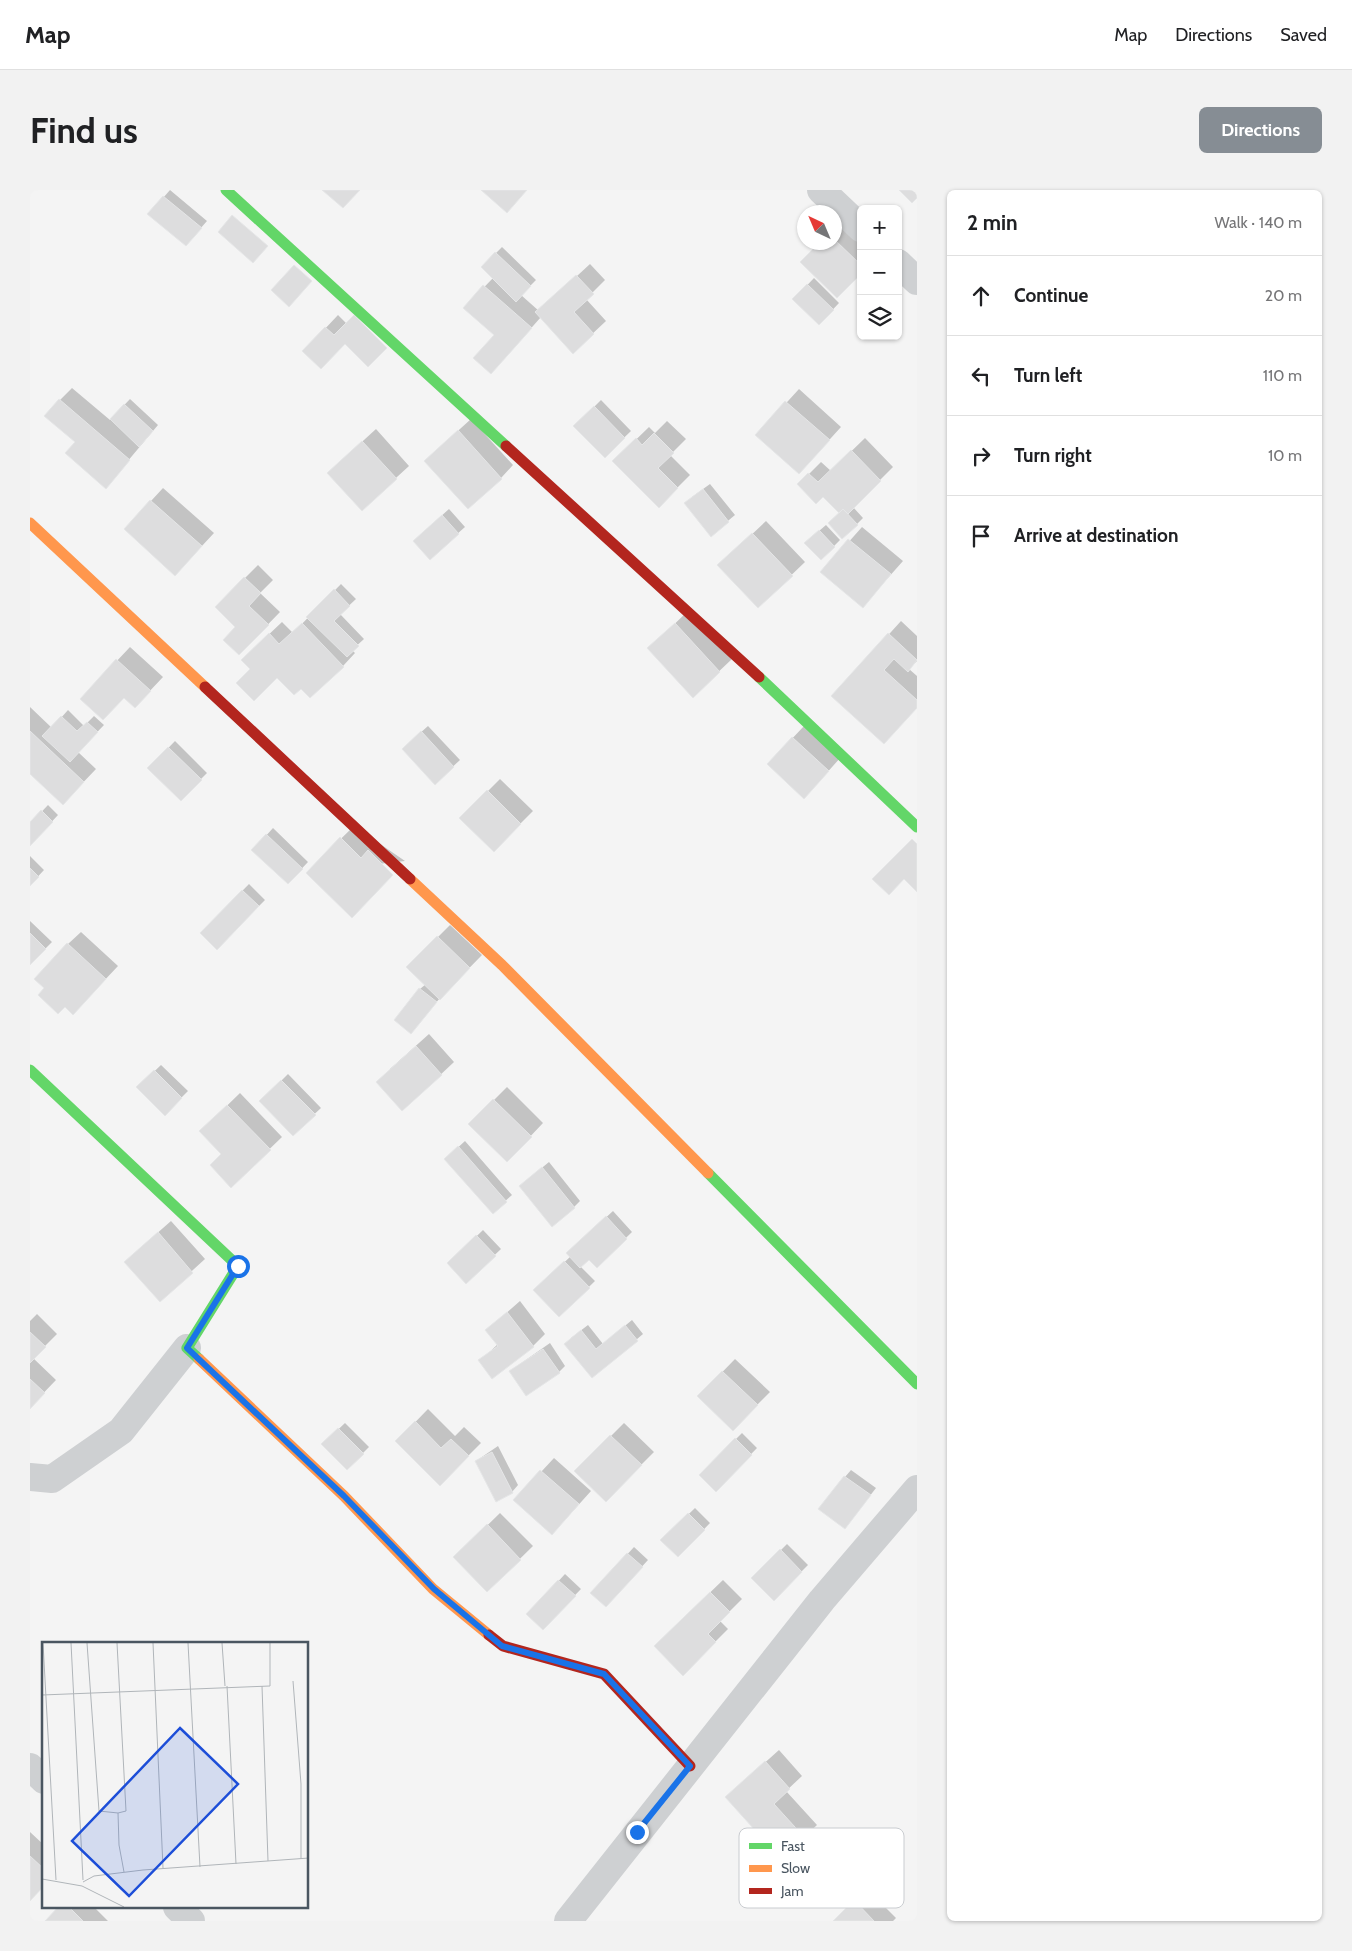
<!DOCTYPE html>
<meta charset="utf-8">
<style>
:root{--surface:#fff;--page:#f2f2f2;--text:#202124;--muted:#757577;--line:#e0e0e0;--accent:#868d94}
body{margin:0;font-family:Cabin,sans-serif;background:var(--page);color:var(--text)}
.controls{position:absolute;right:15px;top:15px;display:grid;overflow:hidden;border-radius:8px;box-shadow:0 1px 4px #0004}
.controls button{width:45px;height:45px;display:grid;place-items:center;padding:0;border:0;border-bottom:1px solid var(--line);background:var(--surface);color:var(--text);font:25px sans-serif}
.compass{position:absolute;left:767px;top:15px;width:45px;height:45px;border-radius:50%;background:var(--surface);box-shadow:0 1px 4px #0004;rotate:316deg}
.stop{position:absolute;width:15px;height:15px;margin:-11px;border:4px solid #1a73e8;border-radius:50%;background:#fff}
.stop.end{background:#1a73e8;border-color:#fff;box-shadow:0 1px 5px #0008}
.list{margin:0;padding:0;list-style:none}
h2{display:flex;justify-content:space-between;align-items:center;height:65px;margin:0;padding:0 20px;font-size:21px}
h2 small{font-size:16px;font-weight:400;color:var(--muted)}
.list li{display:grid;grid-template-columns:32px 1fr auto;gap:15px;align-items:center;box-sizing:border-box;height:80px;padding:0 20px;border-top:1px solid var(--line)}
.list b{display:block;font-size:19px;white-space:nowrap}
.list em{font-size:16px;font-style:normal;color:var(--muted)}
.icon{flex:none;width:28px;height:28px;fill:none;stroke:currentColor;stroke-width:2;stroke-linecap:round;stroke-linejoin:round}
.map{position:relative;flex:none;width:887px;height:1731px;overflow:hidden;border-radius:8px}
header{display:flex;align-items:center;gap:30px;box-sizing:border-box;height:70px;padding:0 25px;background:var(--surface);border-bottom:1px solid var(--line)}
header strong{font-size:24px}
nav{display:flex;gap:28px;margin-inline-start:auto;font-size:18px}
.intro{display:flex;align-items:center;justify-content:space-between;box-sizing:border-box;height:120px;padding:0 30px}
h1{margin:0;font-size:35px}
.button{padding:12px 22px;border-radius:8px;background:var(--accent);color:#fff;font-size:18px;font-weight:700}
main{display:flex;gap:30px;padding:0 30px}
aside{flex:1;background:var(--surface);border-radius:8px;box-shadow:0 1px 4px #0004}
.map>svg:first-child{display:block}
.shadow{fill:#0003}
.building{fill:#ddddde;stroke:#e5e6e7}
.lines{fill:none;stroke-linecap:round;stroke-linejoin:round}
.street{stroke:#ced0d2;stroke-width:28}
.fast{stroke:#63d668;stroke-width:11}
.slow{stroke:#ff974d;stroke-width:11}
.jam{stroke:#b3261e;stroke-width:11}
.route{stroke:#1a73e8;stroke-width:6}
.inset-road{fill:none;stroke:#b0b5b9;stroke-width:1}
.view{fill:#1d4ed8;fill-opacity:0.15;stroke:#1d4ed8;stroke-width:2.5}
.inset-edge{fill:none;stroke:#4a5661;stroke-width:2.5}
.key{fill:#fff;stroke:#c9ccd0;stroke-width:1}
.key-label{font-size:14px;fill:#4a5661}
</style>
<header>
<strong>Map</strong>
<nav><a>Map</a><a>Directions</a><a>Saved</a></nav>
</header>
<div class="intro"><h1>Find us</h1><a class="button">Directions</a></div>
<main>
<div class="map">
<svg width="887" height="1731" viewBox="0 0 887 1731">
<rect width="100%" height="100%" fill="#f4f4f4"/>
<path class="shadow" d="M 140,0 L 177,31 L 162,48 L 119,24 Z
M 813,32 L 831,50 L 831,82 L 804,52 L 804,40 Z
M 472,57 L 506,90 L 491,105 L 509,121 L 560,74 L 575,90 L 556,109 L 576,131 L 543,162 L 511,127 L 473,170 L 465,145 L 434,118 L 463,88 L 452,77 Z
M 784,88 L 809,113 L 789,134 L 764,109 Z
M 308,125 L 317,134 L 315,153 L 274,161 Z
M 42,198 L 80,230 L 100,209 L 128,235 L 76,297 L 46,252 L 30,210 Z
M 769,199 L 811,237 L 781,270 L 727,245 Z
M 571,210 L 601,241 L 575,266 L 545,236 Z
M 441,229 L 483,275 L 471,288 L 409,258 Z
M 637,231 L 656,249 L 640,265 L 660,285 L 629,316 L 584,271 L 619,237 L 625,243 Z
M 346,239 L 379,276 L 332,319 L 311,271 Z
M 835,248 L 863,277 L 823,317 L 833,328 L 827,334 L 810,323 L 793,305 L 769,294 L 791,272 L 801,281 Z
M 680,294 L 705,325 L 681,345 L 662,307 Z
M 133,298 L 184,343 L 145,385 L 121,311 Z
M 419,319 L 435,337 L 400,368 L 390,345 Z
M 736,331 L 775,372 L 728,417 L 702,363 Z
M 796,335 L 810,350 L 804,356 L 782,347 Z
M 832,337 L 873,371 L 833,416 L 792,382 Z
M 228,375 L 243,390 L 230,403 L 250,422 L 209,464 L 207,437 L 186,417 Z
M 311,394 L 326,409 L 310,424 L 334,449 L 322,460 L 325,463 L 313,476 L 271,497 L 247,486 L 221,479 L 212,470 L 252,432 L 263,443 Z
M 658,421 L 702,469 L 663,506 L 632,446 Z
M 871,431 L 887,446 L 887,471 L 879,479 L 887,486 L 887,518 L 803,506 Z
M 100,457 L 133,487 L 117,504 L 51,509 Z
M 0,517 L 22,538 L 38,520 L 54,536 L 64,526 L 74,535 L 48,562 L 66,579 L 45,601 L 0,582 Z
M 775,535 L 811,567 L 786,595 L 738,574 Z
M 398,536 L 430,570 L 405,593 L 379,553 Z
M 145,551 L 177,583 L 151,609 L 119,578 Z
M 470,589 L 503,621 L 464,660 L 431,628 Z
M 18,615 L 28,625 L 0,655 L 0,634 Z
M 324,636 L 375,671 L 277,682 Z
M 243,638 L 278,672 L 258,693 L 223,660 Z
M 0,666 L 14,680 L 0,695 Z
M 219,694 L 235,710 L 187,758 L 171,743 Z
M 0,731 L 22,752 L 0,774 Z
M 420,735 L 452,765 L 410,808 L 381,842 L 390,799 L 396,794 L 378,777 Z
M 51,742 L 88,776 L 56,810 L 16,798 L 38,754 Z
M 399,844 L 424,872 L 373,920 L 360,879 Z
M 131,875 L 158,901 L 135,924 L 108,897 Z
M 258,884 L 291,918 L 263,944 L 231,911 Z
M 477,897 L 513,933 L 477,971 L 440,934 Z
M 210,903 L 252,947 L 201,996 L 193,964 L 171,941 Z
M 435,951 L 482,1005 L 463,1022 L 422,963 Z
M 519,972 L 550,1011 L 544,1017 L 497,990 Z
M 583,1021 L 602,1042 L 567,1076 L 559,1068 L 550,1076 L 565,1091 L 529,1126 L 505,1100 L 541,1066 L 544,1057 Z
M 141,1031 L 175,1069 L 130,1110 L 108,1060 Z
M 453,1040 L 471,1059 L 436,1092 L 418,1074 Z
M 490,1111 L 515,1144 L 503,1156 L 450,1171 L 468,1154 L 457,1140 Z
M 7,1124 L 27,1144 L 3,1168 L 26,1190 L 0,1217 L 0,1131 Z
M 602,1130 L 613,1144 L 562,1187 L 541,1148 L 558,1135 L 573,1154 Z
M 520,1153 L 535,1176 L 529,1182 L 480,1181 Z
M 705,1169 L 740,1202 L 703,1239 L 669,1206 Z
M 398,1219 L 425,1246 L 434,1237 L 451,1253 L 410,1294 L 367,1251 Z
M 315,1233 L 339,1257 L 317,1279 L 293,1254 Z
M 594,1233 L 624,1262 L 576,1310 L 546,1281 Z
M 712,1243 L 727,1258 L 686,1300 L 670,1285 Z
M 468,1256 L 488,1295 L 482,1302 L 446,1271 Z
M 524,1268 L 561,1301 L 534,1331 L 485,1310 Z
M 821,1280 L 846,1298 L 815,1338 L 815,1287 Z
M 665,1318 L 680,1333 L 648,1366 L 632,1350 Z
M 470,1323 L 503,1356 L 457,1401 L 425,1367 Z
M 757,1354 L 778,1375 L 744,1409 L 723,1388 Z
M 604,1357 L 618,1370 L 582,1409 L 562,1403 Z
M 535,1384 L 551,1399 L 513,1438 L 498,1424 Z
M 693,1390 L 712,1409 L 690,1431 L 698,1439 L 653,1484 L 638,1443 Z
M 749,1560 L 772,1586 L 756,1601 L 787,1635 L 774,1647 L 710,1595 Z
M 0,1642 L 14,1655 L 14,1696 L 0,1710 Z
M 837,1699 L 866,1728 L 863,1731 L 804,1731 Z
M 30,1717 L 64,1717 L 78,1731 L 16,1731 Z"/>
<path class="building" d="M 292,0 L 330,0 L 313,18 Z
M 451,0 L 497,0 L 477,23 Z
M 869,0 L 887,0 L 887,8 L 882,13 Z
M 133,6 L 172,38 L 156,56 L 117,24 Z
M 202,25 L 238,56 L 223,73 L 188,42 Z
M 804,49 L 831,75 L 831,84 L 807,108 L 770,72 L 790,52 L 804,52 Z
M 465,62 L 501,96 L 486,112 L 451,77 Z
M 264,75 L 282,91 L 259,117 L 241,100 Z
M 546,85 L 564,104 L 544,122 L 564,144 L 543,164 L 505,122 Z
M 777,94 L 804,120 L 789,135 L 762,109 Z
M 453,95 L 502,138 L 461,184 L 443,168 L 464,145 L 433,118 Z
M 324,125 L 357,158 L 338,177 L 315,154 L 291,179 L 272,161 L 295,137 L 304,145 Z
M 29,209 L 100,270 L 76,299 L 35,263 L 45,252 L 14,226 Z
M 755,211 L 800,250 L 769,284 L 725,245 Z
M 94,214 L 123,241 L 109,257 L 80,229 Z
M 564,216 L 595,248 L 575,268 L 543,236 Z
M 428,240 L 472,289 L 438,319 L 394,271 Z
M 624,243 L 644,263 L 628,278 L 648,298 L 629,318 L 582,271 L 606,248 L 612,255 Z
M 332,251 L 367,289 L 332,321 L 297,283 Z
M 821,260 L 851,291 L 818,324 L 813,319 L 809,323 L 793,307 L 786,314 L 767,294 L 778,283 L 788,292 Z
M 673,299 L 699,332 L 681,347 L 654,313 Z
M 120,310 L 172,356 L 145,386 L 94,339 Z
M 813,319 L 828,335 L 812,349 L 798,333 Z
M 412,325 L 429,344 L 400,370 L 383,351 Z
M 789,340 L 805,357 L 791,370 L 774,353 Z
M 722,343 L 763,386 L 728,418 L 687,375 Z
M 818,349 L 861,384 L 833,418 L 790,382 Z
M 214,387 L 231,403 L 219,416 L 239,435 L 209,465 L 193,450 L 205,437 L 185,417 Z
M 304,399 L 320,416 L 304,431 L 329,456 L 317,467 L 276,427 Z
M 272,433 L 314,477 L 280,508 L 271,499 L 264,505 L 247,488 L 224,511 L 206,493 L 220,479 L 211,470 L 239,443 L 249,454 Z
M 645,433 L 690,482 L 663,508 L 617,458 Z
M 858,443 L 887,470 L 878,482 L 864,469 L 854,480 L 887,510 L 887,518 L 854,554 L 801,506 Z
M 86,469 L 121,501 L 105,518 L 94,508 L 73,530 L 50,509 Z
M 31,526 L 47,541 L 57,532 L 68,542 L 40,572 L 12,546 Z
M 0,541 L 54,592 L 33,615 L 0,584 Z
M 391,541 L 424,577 L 405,595 L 372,559 Z
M 762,547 L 799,581 L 774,609 L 737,574 Z
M 138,557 L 172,590 L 151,611 L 117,578 Z
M 457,600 L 491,634 L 464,662 L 429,628 Z
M 11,620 L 23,632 L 0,656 L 0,632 Z
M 236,644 L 273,679 L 258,694 L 221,660 Z
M 310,647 L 331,668 L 338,660 L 363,685 L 322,728 L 276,683 Z
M 882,649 L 887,654 L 887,702 L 874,689 L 859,705 L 842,689 Z
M 0,678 L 9,687 L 0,696 Z
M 212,700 L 229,716 L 187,760 L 170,743 Z
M 0,743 L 16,759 L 0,775 Z
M 407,746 L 440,778 L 410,810 L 376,777 Z
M 37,753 L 76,789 L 43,825 L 35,817 L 28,824 L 8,805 L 14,798 L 4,789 Z
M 389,798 L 407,812 L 381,844 L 364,830 Z
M 386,856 L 412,885 L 372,921 L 346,892 Z
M 124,880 L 152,908 L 135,926 L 106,897 Z
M 251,890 L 286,925 L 263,946 L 229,911 Z
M 463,909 L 502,947 L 477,972 L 438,934 Z
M 197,915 L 241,960 L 201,998 L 180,975 L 191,964 L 169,941 Z
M 428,956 L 477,1012 L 463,1024 L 414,969 Z
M 512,977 L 545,1018 L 522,1037 L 489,996 Z
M 576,1026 L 597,1049 L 567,1078 L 559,1070 L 550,1078 L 536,1063 Z
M 128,1042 L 163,1083 L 130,1112 L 94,1072 Z
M 446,1045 L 466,1066 L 436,1094 L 417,1073 Z
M 534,1071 L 560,1098 L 529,1127 L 503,1100 Z
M 477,1122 L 504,1157 L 462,1189 L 448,1170 L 468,1156 L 455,1140 Z
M 595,1135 L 608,1151 L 562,1188 L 534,1154 L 551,1140 L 566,1159 Z
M 0,1142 L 16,1157 L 0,1173 Z
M 513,1159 L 530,1183 L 496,1206 L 479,1181 Z
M 692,1181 L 728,1215 L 703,1241 L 667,1206 Z
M 0,1189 L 15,1203 L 0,1219 Z
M 385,1231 L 411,1258 L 421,1249 L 439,1266 L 410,1296 L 365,1251 Z
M 308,1238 L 334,1264 L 317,1280 L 291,1254 Z
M 580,1245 L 612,1275 L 576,1312 L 544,1281 Z
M 705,1248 L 722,1265 L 686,1302 L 669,1285 Z
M 462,1262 L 483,1303 L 466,1312 L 445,1271 Z
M 510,1280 L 549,1314 L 522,1345 L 483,1310 Z
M 814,1286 L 841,1305 L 815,1339 L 788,1319 Z
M 658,1323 L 675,1340 L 648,1367 L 630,1350 Z
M 457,1334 L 491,1370 L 457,1402 L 423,1367 Z
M 750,1359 L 772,1382 L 744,1411 L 721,1388 Z
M 597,1363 L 613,1377 L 576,1417 L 560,1403 Z
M 528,1390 L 546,1406 L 513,1440 L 496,1424 Z
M 680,1402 L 700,1422 L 678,1444 L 686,1452 L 653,1486 L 624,1456 Z
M 735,1571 L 760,1599 L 744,1614 L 775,1648 L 751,1669 L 695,1607 Z
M 0,1666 L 14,1679 L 14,1696 L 0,1711 Z
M 824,1710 L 844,1731 L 803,1731 Z
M 28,1717 L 39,1717 L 53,1731 L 15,1731 Z"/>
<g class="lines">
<path class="street" d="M 791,0 L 831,38
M 868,73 L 887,91
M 0,1287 L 22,1289 L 91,1241 L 157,1158
M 0,1577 L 14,1590
M 147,1717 L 161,1731
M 538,1731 L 792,1410 L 887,1299"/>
<path class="fast" d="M 196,0 L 476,256
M 729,487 L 887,637
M 0,880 L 208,1076 L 157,1158 L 169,1169
M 678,983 L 887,1194"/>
<path class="slow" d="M 0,333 L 175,497
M 380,689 L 472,775 L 678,983
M 169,1169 L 314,1306 L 403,1399 L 459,1445"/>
<path class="jam" d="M 476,256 L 729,487
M 175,497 L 380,689
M 459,1445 L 473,1456 L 574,1484 L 660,1576"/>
</g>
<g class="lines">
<path class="route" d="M 208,1076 L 157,1158 L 314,1306 L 404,1399 L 472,1456 L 574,1484 L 660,1576 L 607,1642"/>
</g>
<g transform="translate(12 1452)">
<rect width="266" height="266" fill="#f4f4f4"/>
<path class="inset-road" d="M 1,1 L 14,238M 29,1 L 41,238M 45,1 L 57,169 L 76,171M 75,1 L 84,169 L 76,171 L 77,203 L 82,230M 111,1 L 121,226M 146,1 L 158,225M 180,1 L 183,44M 251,39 L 259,142 L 259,217M 185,44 L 194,222M 220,44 L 226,219M 0,53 L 228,44 L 228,1M 0,237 L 40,244 L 82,265M 41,240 L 52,234 L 101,228 L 267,216"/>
<path class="view" d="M 138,86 L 196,142 L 87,254 L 30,199 Z"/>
<rect width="266" height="266" class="inset-edge"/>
</g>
<rect x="709" y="1638" width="165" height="80" rx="8" class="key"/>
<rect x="719" y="1653" width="23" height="6" fill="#63d668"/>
<rect x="719" y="1675" width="23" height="7" fill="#ff974d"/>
<rect x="719" y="1698" width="23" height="6" fill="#b3261e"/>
<g class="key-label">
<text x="751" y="1661">Fast</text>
<text x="751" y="1683">Slow</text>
<text x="751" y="1706">Jam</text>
</g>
</svg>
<div class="controls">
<button>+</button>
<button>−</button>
<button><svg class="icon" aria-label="layers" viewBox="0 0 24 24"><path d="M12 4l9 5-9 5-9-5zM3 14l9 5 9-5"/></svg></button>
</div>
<svg class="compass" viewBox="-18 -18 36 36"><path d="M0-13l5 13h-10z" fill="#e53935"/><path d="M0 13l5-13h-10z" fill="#757577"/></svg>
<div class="stop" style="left:208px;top:1076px"></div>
<div class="stop end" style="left:607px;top:1642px"></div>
</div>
<aside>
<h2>2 min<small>Walk · 140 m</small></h2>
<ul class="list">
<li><svg class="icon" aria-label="ahead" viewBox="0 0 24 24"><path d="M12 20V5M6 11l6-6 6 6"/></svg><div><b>Continue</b></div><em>20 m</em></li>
<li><svg class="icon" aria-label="left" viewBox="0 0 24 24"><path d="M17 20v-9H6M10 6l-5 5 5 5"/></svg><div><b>Turn left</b></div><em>110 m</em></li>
<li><svg class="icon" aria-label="right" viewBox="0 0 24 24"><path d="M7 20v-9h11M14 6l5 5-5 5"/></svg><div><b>Turn right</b></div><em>10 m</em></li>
<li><svg class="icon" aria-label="arrive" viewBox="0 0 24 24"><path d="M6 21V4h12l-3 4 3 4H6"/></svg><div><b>Arrive at destination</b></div></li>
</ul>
</aside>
</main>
